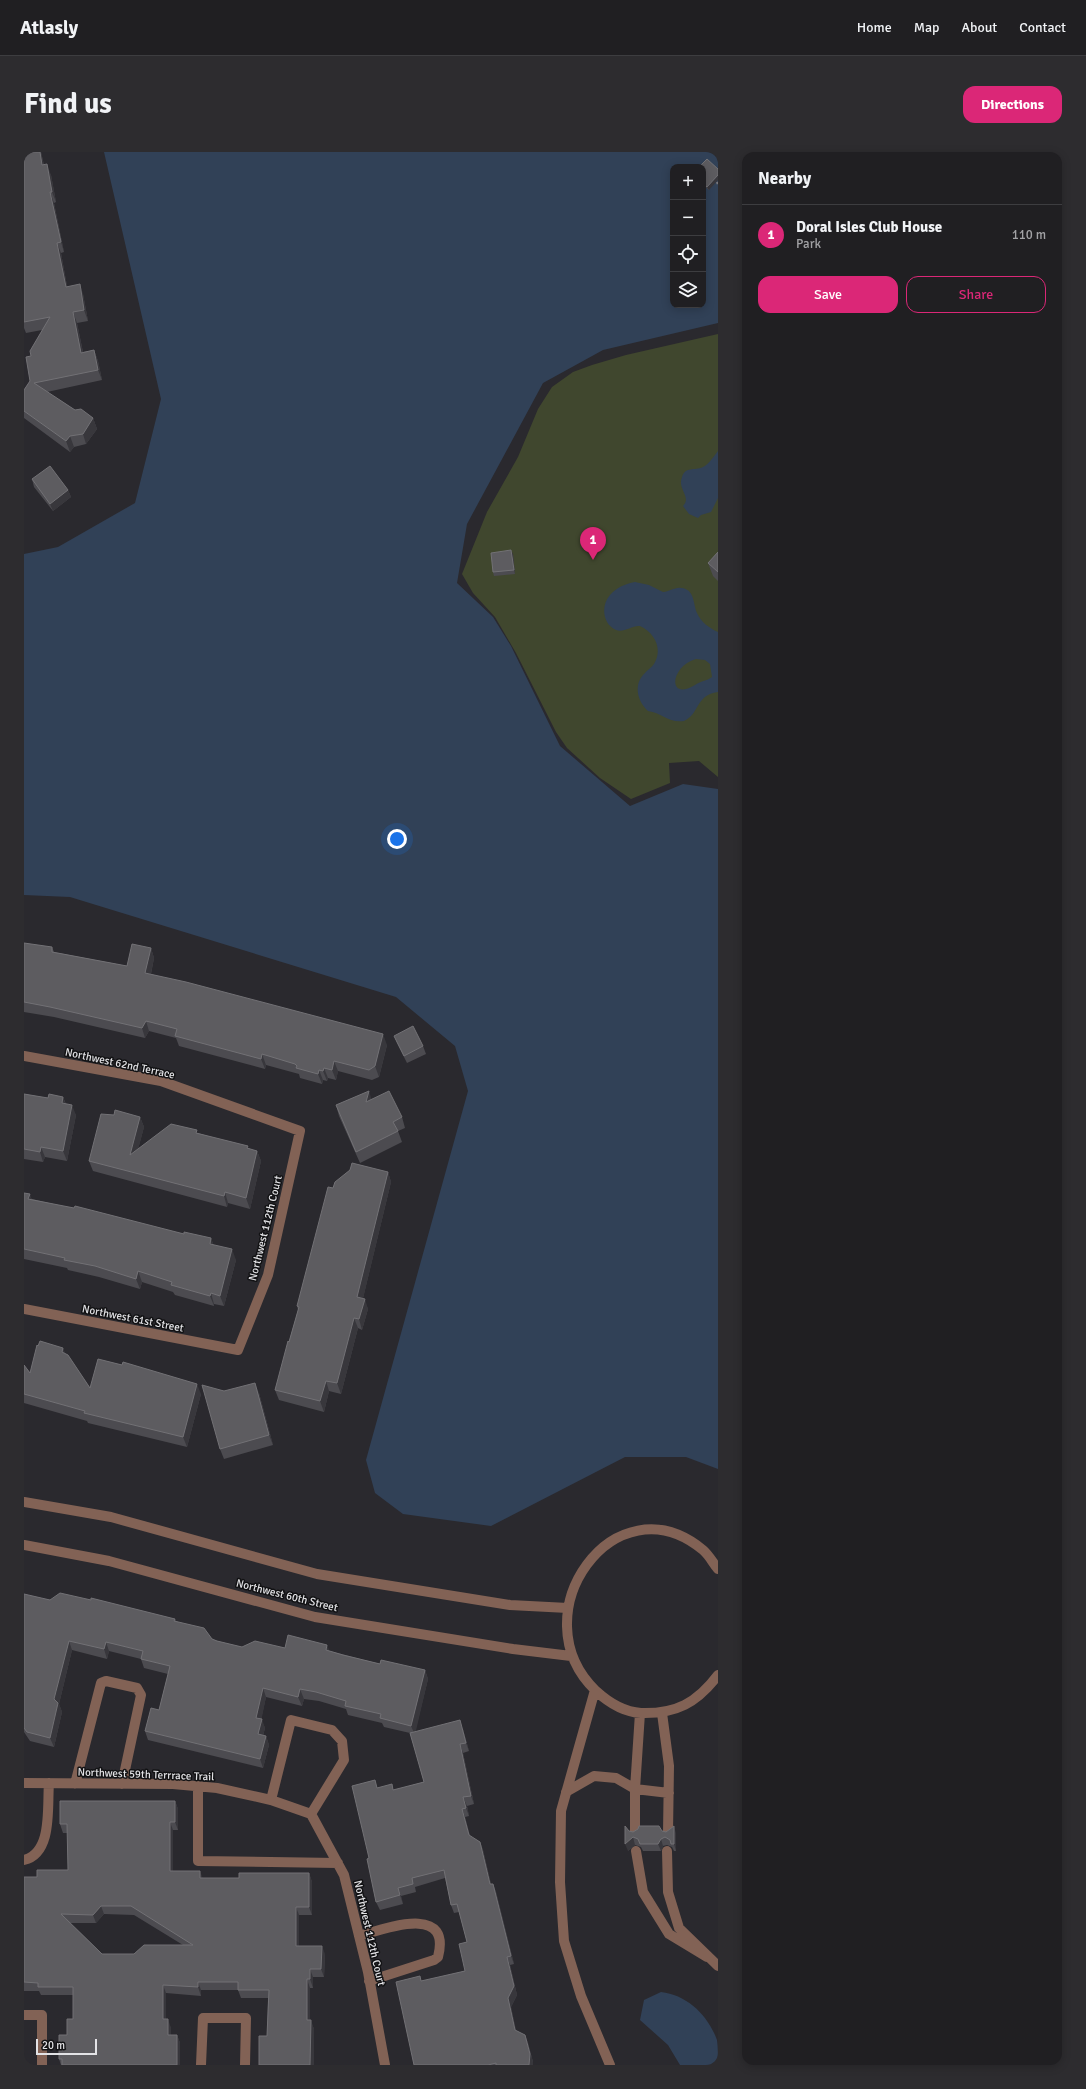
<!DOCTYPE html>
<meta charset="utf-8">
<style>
:root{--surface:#201f22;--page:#2d2c2f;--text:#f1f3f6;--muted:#a2a2a5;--line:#3d3d40;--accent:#db2777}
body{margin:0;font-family:Signika,sans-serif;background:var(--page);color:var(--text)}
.controls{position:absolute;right:12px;top:12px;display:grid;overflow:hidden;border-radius:8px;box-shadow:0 2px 10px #0003}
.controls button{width:36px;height:36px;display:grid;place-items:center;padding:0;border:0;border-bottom:1px solid var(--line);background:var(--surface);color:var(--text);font:20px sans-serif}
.scale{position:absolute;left:12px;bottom:10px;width:61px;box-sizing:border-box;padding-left:4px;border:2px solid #e3e3e6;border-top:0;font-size:11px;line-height:14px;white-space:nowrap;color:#e3e3e6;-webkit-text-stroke:3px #121214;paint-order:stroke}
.you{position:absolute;left:373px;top:687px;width:14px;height:14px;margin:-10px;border:3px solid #fff;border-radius:50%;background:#1a73e8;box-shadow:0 0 0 6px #1a73e833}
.badge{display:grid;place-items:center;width:26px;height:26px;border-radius:50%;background:var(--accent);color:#fff;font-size:13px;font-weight:700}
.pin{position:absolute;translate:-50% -33px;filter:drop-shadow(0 1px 2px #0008)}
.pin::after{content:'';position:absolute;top:21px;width:14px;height:12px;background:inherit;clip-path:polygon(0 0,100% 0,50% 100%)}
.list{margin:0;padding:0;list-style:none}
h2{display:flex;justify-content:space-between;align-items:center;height:52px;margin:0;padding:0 16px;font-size:17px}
h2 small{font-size:13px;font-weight:400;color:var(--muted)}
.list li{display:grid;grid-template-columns:26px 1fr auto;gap:12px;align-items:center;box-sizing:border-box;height:60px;padding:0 16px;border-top:1px solid var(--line)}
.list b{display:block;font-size:15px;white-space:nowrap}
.list p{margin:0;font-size:13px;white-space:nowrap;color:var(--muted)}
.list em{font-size:13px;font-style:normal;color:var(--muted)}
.actions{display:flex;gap:8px;padding:12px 16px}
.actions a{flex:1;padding:9px 0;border:1px solid var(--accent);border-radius:12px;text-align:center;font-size:14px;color:var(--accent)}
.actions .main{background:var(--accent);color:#fff}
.icon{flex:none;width:22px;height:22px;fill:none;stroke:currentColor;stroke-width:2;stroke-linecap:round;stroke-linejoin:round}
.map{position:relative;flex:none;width:694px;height:1913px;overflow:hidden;border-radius:12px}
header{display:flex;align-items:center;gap:24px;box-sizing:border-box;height:56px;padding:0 20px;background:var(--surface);border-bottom:1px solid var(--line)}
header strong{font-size:19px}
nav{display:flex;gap:22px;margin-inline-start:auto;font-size:14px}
.intro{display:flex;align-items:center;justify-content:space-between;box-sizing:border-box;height:96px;padding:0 24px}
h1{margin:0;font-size:28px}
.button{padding:10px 18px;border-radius:12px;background:var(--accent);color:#fff;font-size:14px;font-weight:700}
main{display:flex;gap:24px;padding:0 24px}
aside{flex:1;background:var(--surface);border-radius:12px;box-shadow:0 2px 10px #0003}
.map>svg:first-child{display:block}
.green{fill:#40472e}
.water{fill:#314157;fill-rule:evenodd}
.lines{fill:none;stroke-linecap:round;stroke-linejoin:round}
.path{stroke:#77767b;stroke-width:2.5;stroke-dasharray:4 2;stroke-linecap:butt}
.minor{stroke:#826255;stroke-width:10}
.wall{fill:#4c4b50;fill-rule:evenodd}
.shaded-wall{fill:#38373c}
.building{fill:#5d5c60;stroke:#727175;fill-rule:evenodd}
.labels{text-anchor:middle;stroke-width:3;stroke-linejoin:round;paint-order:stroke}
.street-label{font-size:11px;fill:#e3e3e6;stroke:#121214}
</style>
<header>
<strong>Atlasly</strong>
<nav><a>Home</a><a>Map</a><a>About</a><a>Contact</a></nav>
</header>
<div class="intro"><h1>Find us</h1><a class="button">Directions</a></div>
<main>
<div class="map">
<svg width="694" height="1913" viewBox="0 0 694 1913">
<rect width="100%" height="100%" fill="#2a292e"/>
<path class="green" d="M 694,182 L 694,625 L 675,609 L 645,611 L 646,631 L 607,647 L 576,626 L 543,596 L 532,580 L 492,501 L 471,465 L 449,441 L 438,422 L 463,360 L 494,305 L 514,257 L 528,235 L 549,220 L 568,213 L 602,203 Z"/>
<path class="water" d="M 80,0 L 694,0 L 694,171 L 579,198 L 519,231 L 443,372 L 433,431 L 469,465 L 487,494 L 536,594 L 606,654 L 659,632 L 694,637 L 694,1317 L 662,1305 L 601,1305 L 467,1374 L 379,1362 L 351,1341 L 342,1308 L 444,939 L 431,894 L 372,845 L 46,745 L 0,743 L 0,402 L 34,395 L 111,351 L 137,247 ZM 649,15 L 679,15 L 679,153 L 649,153 Z
M 694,299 L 694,346 L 687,360 L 677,363 L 674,366 L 665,362 L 659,354 C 668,345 653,337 658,325 C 662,314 670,319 679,315 C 685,312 690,304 694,299 Z
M 611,430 L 625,433 L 639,440 C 645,440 651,435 657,436 C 671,437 669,452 673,461 C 677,470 685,476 694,480 L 694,540 C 671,543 676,562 660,569 C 644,571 638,561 624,559 C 613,549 609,532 621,521 C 623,518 627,516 630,512 C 639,497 631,481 616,474 C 608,473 600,481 592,478 C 578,472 577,453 586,443 C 593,435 601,432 611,430 ZM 672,507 L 681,508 L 686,512 L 688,525 C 683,529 676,529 671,533 C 643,550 646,514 672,507 Z
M 637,1840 C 663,1843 684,1863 693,1888 C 694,1895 694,1905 694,1913 L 656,1913 L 644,1893 L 616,1868 L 620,1848 Z"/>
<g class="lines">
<path class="path" d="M 693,30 L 694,32"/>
<path class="minor" d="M 0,904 L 137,929 L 276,979 L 244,1123 L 214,1198 L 0,1157
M 0,1350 L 87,1365 L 293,1422 L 486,1453 L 544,1456
M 0,1393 L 85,1409 L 291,1465 L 489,1497 L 547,1504
M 694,1417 C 689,1411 685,1403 679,1398 C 591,1325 493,1463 572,1539 C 584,1550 600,1560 617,1561 C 652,1562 673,1551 694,1523
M 571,1538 L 537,1659 L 536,1730 L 540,1789 L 557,1844 L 586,1913
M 638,1561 L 645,1614 L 644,1681
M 0,1631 L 149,1632 L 193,1636 L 247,1648 L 287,1662
M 51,1632 L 77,1531 L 82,1529 L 113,1536 L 117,1543 L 98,1632
M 174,1634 L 174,1709 L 314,1711
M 542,1640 L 570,1624 L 592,1626 L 611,1637 L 645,1641
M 247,1648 L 267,1568 L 308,1578 L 318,1589 L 320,1608 L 287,1662
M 287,1662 L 320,1723 L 344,1820 L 361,1913
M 611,1681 L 611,1637 L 616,1561
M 612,1699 L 619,1740 L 645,1782 L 683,1805
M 643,1699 L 644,1740 L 655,1776 L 694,1814
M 0,1708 C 29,1701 23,1655 25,1631
M 335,1784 C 360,1777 428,1751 414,1805 L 410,1808 L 345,1829
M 0,1863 L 18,1863 L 18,1913
M 177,1913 L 179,1866 L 222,1866 L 221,1913"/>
</g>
<path class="wall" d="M 0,0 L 17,0 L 20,13 L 27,23 L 32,50 L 30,51 L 40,100 L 37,101 L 43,134 L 59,142 L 64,169 L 53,171 L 59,200 L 70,198 L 74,209 L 78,228 L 23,240 L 51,258 L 69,266 L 73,277 L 62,292 L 50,295 L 46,300 L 0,266 L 0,238 L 6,229 L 7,204 L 18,178 L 2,181 L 0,176 Z
M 683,7 L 685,38 L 679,33 L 679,15 Z
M 8,327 L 44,338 L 47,345 L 29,359 L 10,335 Z
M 694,400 L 694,429 L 689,424 L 684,411 Z
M 489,402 L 491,422 L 470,424 L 469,420 Z
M 0,791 L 28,795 L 30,800 L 103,814 L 127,796 L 130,806 L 127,822 L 363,893 L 355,925 L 348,928 L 314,919 L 312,928 L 304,926 L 303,929 L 299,928 L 298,932 L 276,926 L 275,922 L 242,913 L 241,917 L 155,894 L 152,886 L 125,879 L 121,886 L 30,865 L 0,860 Z
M 370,884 L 399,894 L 402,902 L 383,911 L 373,891 Z
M 0,942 L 24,946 L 39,945 L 42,952 L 52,963 L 43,1009 L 21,1005 L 19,1010 L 0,1007 Z
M 348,947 L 378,965 L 381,976 L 374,979 L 378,990 L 336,1011 L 315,964 L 312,953 Z
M 90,963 L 116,965 L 120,975 L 114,997 L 174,981 L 233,999 L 237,1009 L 226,1057 L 204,1051 L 203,1055 L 69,1019 L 65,1009 Z
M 326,1018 L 364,1020 L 367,1030 L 339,1146 L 344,1157 L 338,1178 L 334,1176 L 317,1242 L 305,1239 L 300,1260 L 255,1248 L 251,1238 L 274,1158 L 273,1154 L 309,1036 Z
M 0,1041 L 8,1047 L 160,1082 L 187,1086 L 189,1092 L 212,1108 L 200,1154 L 190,1152 L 190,1154 L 151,1143 L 149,1140 L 118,1130 L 116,1137 L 75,1125 L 44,1118 L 43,1116 L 0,1107 Z
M 39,1196 L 41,1202 L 66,1236 L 177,1242 L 163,1295 L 64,1271 L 63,1269 L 0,1251 L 0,1213 L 6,1221 Z
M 200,1239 L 235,1241 L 249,1293 L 200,1307 L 196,1297 Z
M 0,1442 L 26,1448 L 151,1467 L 152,1469 L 193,1489 L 218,1495 L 261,1496 L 306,1499 L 356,1512 L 401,1518 L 404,1527 L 391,1580 L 439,1577 L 445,1599 L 439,1601 L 450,1652 L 443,1654 L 445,1664 L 441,1665 L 446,1684 L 456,1690 L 459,1698 L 467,1732 L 469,1732 L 472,1740 L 490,1812 L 486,1813 L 493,1843 L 487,1855 L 492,1879 L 501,1883 L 504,1891 L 509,1910 L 509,1913 L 390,1913 L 398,1829 L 441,1819 L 443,1790 L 435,1760 L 430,1761 L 427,1753 L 421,1726 L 391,1735 L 392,1740 L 377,1744 L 379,1752 L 356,1758 L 352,1750 L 345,1706 L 354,1636 L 370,1638 L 400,1630 L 386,1581 L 360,1575 L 358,1571 L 324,1563 L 322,1557 L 295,1549 L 280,1547 L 278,1554 L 242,1545 L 237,1567 L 241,1576 L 239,1584 L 242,1584 L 245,1593 L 239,1616 L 124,1588 L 121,1579 L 135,1558 L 144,1522 L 120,1516 L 117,1507 L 85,1499 L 83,1507 L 48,1498 L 35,1552 L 38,1560 L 30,1595 L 6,1589 L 0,1580 Z
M 151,1649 L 154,1657 L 154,1678 L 149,1678 L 149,1719 L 179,1726 L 215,1726 L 285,1721 L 288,1730 L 288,1763 L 275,1763 L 275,1794 L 301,1802 L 300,1825 L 289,1825 L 289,1836 L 286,1836 L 286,1868 L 290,1877 L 290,1913 L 235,1913 L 243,1884 L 244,1846 L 217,1846 L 214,1838 L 177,1838 L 177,1844 L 142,1841 L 142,1867 L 147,1876 L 147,1883 L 153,1883 L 156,1891 L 156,1913 L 37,1913 L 35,1907 L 49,1867 L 49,1843 L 17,1843 L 15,1839 L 0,1839 L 0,1725 L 13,1725 L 44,1718 L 44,1681 L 39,1681 L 36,1672 ZM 80,1762 L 110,1763 L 159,1793 L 110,1802 L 78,1802 L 46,1771 L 72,1771 Z
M 605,1679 L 609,1680 L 638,1679 L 642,1680 L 652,1681 L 652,1699 L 650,1699 L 648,1695 L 643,1693 L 639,1694 L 637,1699 L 619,1699 L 617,1695 L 611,1693 L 604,1699 Z"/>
<path class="shaded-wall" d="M 16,0 L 17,0 L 22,24 L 18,13 Z
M 23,12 L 27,23 L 32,50 L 28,40 Z
M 694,23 L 694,28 L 685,38 L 683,35 Z
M 26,40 L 30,51 L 40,100 L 37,90 Z
M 33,91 L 37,101 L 45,145 L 42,135 Z
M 56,132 L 59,142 L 64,169 L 60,158 Z
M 49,160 L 53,171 L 61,211 L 57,201 Z
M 70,198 L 74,209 L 78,228 L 74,218 Z
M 69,266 L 73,277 L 62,292 L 59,282 Z
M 46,284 L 50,295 L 46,300 L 42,289 Z
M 44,338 L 47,345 L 29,359 L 26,352 Z
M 487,398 L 489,402 L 491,422 L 490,418 Z
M 127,796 L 130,806 L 125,831 L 121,821 Z
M 122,869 L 125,879 L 121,886 L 118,876 Z
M 359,882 L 363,893 L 355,925 L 351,914 Z
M 238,902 L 242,913 L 241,917 L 237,907 Z
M 310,909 L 314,919 L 312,928 L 308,918 Z
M 300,916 L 304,926 L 303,929 L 299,919 Z
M 295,918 L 299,928 L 298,932 L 294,922 Z
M 345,939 L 348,949 L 342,950 Z
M 39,945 L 43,956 L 38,951 Z
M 48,953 L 52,963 L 43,1009 L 39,999 Z
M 116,965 L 120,975 L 110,1013 L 106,1003 Z
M 17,995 L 21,1005 L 19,1010 L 16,1000 Z
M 233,999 L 237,1009 L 226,1057 L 222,1046 Z
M 364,1020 L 367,1030 L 337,1155 L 333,1145 Z
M 201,1040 L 204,1051 L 203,1055 L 200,1044 Z
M 6,1042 L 9,1052 L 4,1047 Z
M 187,1086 L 191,1097 L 186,1092 Z
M 208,1097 L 212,1108 L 200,1154 L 196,1144 Z
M 114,1119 L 118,1130 L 116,1137 L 112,1127 Z
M 187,1141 L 190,1152 L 190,1154 L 186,1144 Z
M 341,1147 L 344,1157 L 338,1178 L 335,1167 Z
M 330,1166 L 334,1176 L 317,1242 L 313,1231 Z
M 39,1196 L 43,1206 L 38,1200 Z
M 302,1229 L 305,1239 L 300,1260 L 296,1249 Z
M 231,1231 L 235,1241 L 249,1293 L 245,1283 Z
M 173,1232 L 177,1242 L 163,1295 L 159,1285 Z
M 45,1489 L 48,1498 L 35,1552 L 38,1560 L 30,1595 L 26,1586 L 30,1547 Z
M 82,1490 L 85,1499 L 83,1507 L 80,1497 Z
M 303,1493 L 307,1502 L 302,1498 Z
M 401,1518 L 404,1527 L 391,1583 L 387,1574 Z
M 239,1536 L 242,1545 L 236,1575 L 232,1566 Z
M 276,1537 L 280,1547 L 278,1554 L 274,1545 Z
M 238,1567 L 241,1576 L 237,1591 L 234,1582 Z
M 436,1568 L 439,1577 L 445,1599 L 442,1591 Z
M 242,1584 L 245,1593 L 239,1616 L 236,1607 Z
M 436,1592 L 439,1601 L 450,1652 L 447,1644 Z
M 439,1645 L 443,1654 L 445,1664 L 442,1656 Z
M 151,1649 L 154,1657 L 154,1678 L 151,1670 Z
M 438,1657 L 441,1665 L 448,1691 L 445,1683 Z
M 146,1670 L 149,1678 L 149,1727 L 146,1719 Z
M 650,1674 L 652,1681 L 652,1699 L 650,1692 Z
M 609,1685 L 611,1693 L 604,1699 L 601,1692 Z
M 637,1687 L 639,1694 L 637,1699 L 634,1692 Z
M 456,1690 L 459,1698 L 469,1741 L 466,1732 Z
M 176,1719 L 179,1727 L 176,1726 Z
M 285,1721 L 288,1730 L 288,1763 L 285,1755 Z
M 469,1732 L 472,1740 L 490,1812 L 487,1804 Z
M 374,1736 L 377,1744 L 379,1752 L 376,1743 Z
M 77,1754 L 80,1762 L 72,1771 L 69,1763 Z
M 272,1755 L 275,1763 L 275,1802 L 272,1794 Z
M 298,1794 L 301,1802 L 300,1825 L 297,1817 Z
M 483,1805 L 486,1813 L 493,1843 L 487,1855 L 494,1887 L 491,1878 L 484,1846 Z
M 286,1817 L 289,1825 L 289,1836 L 286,1827 Z
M 283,1827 L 286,1836 L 286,1877 L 283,1868 Z
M 174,1830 L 177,1838 L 177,1844 L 174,1835 Z
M 139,1833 L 142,1841 L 142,1876 L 139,1867 Z
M 144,1867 L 147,1876 L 147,1891 L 144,1883 Z
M 287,1868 L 290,1877 L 290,1913 L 286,1913 Z
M 153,1883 L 156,1891 L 156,1913 L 153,1913 Z
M 501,1883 L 504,1891 L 509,1910 L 509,1913 L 505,1913 Z"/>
<path class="building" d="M 0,0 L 16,0 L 18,13 L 23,12 L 28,40 L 26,40 L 37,90 L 33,91 L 42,135 L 56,132 L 60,158 L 49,160 L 57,201 L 70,198 L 74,218 L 10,231 L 51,258 L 57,257 L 69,266 L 59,282 L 46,284 L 42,289 L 0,259 L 0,238 L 6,229 L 2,205 L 7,204 L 6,199 L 26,165 L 0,170 Z
M 683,7 L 694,17 L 694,23 L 683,35 L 679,31 L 679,15 L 675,15 Z
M 26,314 L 44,338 L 26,352 L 8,327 Z
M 487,398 L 490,418 L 469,420 L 467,401 Z
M 694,400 L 694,420 L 684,411 Z
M 0,791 L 28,795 L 28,800 L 103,814 L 108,792 L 127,796 L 121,821 L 162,830 L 359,882 L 351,914 L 345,918 L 310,909 L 308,918 L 300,916 L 299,919 L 295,918 L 294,922 L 272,916 L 273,914 L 271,912 L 238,902 L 237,907 L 151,884 L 153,877 L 122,869 L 118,876 L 26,855 L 0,850 Z
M 389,874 L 399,894 L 380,904 L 370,884 Z
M 345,939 L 342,950 L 365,939 L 378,965 L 369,970 L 374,979 L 332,1000 L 312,953 Z
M 0,942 L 24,946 L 25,942 L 39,945 L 38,951 L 48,953 L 39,999 L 17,995 L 16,1000 L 0,997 Z
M 91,958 L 116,965 L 106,1003 L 147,972 L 173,978 L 172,981 L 224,994 L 223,996 L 233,999 L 222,1046 L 201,1040 L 200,1044 L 65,1009 L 77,962 L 90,963 Z
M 328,1011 L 364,1020 L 333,1145 L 341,1147 L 335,1167 L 330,1166 L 313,1231 L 302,1229 L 296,1249 L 251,1238 L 264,1189 L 265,1190 L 275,1155 L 273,1154 L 304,1035 L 309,1036 L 311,1030 L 326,1018 Z
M 0,1041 L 6,1042 L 4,1047 L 50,1056 L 51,1054 L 160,1082 L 160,1080 L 187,1086 L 186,1092 L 208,1097 L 196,1144 L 187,1141 L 186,1144 L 147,1133 L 148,1130 L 114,1119 L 112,1127 L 71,1114 L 40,1108 L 41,1106 L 0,1097 Z
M 16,1189 L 39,1196 L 38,1200 L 44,1203 L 66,1236 L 74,1207 L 98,1213 L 99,1210 L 173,1232 L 159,1285 L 60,1261 L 61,1259 L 0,1242 L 0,1213 L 6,1221 L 13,1193 L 14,1194 Z
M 231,1231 L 245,1283 L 196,1297 L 178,1233 L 200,1239 Z
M 36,1441 L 67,1448 L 67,1446 L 151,1467 L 150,1469 L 180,1476 L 188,1487 L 193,1489 L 218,1495 L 231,1489 L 261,1496 L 264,1483 L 303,1493 L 302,1498 L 319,1503 L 356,1512 L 357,1508 L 401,1518 L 387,1574 L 356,1566 L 357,1562 L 321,1554 L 322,1549 L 292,1540 L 276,1537 L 274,1545 L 239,1536 L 232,1566 L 238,1567 L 234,1582 L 242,1584 L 236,1607 L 121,1579 L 127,1556 L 135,1558 L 146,1514 L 117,1507 L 119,1499 L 82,1490 L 80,1497 L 45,1489 L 30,1547 L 34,1551 L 26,1586 L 3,1580 L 0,1576 L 0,1442 L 26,1448 Z
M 436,1568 L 442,1591 L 436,1592 L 447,1644 L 439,1645 L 442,1656 L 438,1657 L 445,1683 L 456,1690 L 466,1732 L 469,1732 L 487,1804 L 483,1805 L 490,1834 L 484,1846 L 491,1878 L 501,1883 L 506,1902 L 505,1913 L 472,1913 L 472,1911 L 464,1913 L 390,1913 L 372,1830 L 396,1824 L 397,1829 L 441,1819 L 435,1792 L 443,1790 L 433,1752 L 427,1753 L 420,1718 L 388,1726 L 389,1732 L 374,1736 L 376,1743 L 352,1750 L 343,1707 L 345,1706 L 328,1634 L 351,1628 L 353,1636 L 368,1632 L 369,1638 L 400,1630 L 386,1581 Z
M 36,1649 L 151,1649 L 151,1670 L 146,1670 L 146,1719 L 176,1719 L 176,1726 L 215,1726 L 215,1721 L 285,1721 L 285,1755 L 272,1755 L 272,1794 L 298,1794 L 297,1817 L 286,1817 L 286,1827 L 283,1827 L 283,1868 L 287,1868 L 286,1913 L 235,1913 L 235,1884 L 243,1884 L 245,1838 L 214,1838 L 214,1830 L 174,1830 L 174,1835 L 139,1833 L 139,1867 L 144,1867 L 144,1883 L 153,1883 L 153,1913 L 38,1913 L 38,1907 L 35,1907 L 35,1883 L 43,1883 L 43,1867 L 49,1867 L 49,1835 L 14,1835 L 14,1831 L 0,1830 L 0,1725 L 13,1725 L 13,1718 L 44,1718 L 43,1672 L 36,1672 ZM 77,1754 L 107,1754 L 169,1793 L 120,1793 L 110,1802 L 78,1802 L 37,1762 L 69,1763 Z
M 601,1674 L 605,1679 L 609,1680 L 614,1677 L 615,1674 L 635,1674 L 638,1679 L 642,1680 L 650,1674 L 650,1692 L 647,1692 L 646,1688 L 641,1685 L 637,1687 L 634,1692 L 616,1692 L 614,1687 L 609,1685 L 601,1692 Z"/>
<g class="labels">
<g class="street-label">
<text transform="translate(96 911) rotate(12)" y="4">Northwest 62nd Terrace</text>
<text transform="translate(241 1076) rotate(-76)" y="4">Northwest 112th Court</text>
<text transform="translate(109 1166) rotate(11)" y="4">Northwest 61st Street</text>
<text transform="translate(263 1443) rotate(14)" y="4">Northwest 60th Street</text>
<text transform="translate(122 1622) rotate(2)" y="4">Northwest 59th Terrrace Trail</text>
<text transform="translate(346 1781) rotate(77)" y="4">Northwest 112th Court</text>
</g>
</g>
</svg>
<div class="controls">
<button>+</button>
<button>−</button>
<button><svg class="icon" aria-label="locate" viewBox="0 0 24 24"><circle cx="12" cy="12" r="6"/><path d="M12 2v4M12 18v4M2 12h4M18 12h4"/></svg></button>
<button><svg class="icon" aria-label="layers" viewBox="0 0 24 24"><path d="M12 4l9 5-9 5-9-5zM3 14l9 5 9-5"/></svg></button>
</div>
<div class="scale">20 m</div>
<div class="you"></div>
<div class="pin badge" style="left:569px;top:408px">1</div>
</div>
<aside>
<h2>Nearby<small></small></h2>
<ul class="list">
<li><span class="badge">1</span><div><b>Doral Isles Club House</b><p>Park</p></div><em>110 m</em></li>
</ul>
<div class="actions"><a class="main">Save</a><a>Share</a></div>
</aside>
</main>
